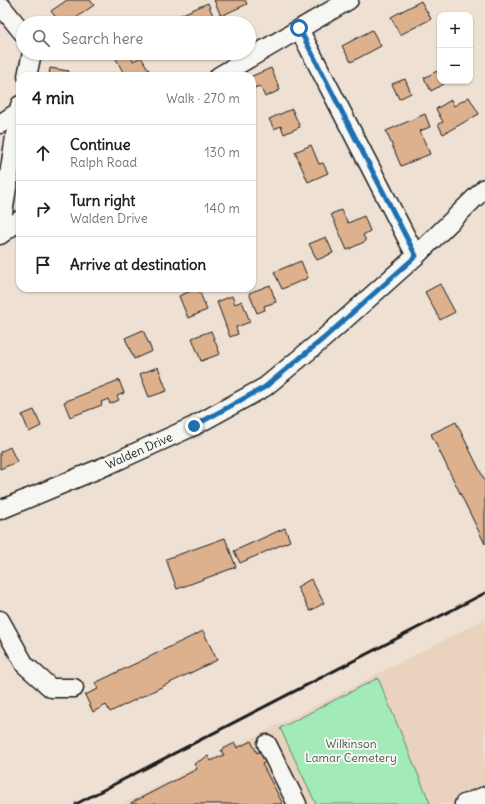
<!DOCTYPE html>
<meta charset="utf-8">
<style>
:root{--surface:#fff;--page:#f6f6f6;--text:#202124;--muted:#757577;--line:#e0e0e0}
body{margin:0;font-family:Delius,sans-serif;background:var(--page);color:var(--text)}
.controls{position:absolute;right:12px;top:12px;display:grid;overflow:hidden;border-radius:8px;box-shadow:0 1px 3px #0004}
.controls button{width:36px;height:36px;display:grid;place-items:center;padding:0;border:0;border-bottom:1px solid var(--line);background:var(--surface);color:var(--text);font:20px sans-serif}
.stop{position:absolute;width:12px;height:12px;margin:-9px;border:3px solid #1f6fb2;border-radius:50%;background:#fff}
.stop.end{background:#1f6fb2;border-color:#fff;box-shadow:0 1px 4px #0008}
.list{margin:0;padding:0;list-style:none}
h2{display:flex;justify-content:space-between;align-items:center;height:52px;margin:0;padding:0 16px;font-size:17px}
h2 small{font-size:13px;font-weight:400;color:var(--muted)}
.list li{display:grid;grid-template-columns:26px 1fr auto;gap:12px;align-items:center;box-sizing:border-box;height:56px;padding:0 16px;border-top:1px solid var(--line)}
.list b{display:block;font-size:15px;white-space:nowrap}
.list p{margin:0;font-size:13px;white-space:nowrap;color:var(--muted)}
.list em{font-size:13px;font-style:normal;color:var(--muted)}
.icon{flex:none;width:22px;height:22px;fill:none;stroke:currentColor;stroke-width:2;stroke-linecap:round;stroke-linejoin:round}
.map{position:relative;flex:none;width:485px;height:804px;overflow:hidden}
.search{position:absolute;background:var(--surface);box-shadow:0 1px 3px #0004;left:16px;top:16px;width:240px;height:44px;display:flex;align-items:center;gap:10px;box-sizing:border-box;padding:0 14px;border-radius:22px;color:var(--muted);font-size:15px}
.panel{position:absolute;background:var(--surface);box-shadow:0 1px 3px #0004;left:16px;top:72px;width:240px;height:220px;border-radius:12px}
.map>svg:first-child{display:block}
.built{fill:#e9d3bf}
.green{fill:#a2ebb9;stroke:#5f846a}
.building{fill:#ddb18d;stroke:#1c1c1c}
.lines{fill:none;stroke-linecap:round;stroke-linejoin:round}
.minor-casing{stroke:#1c1c1c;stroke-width:21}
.minor{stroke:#f6f6f2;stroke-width:18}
.rail{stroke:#1c1c1c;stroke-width:3}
.route{stroke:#1f6fb2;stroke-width:5}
.labels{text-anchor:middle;stroke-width:4;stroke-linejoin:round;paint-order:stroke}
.street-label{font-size:12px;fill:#1c1c1c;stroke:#f6f6f2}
.park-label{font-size:12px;fill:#445a4b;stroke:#f6f6f2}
</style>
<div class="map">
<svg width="485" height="804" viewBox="0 0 485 804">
<rect width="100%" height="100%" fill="#eee1d4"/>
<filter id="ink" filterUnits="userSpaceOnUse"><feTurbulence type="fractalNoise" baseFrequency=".025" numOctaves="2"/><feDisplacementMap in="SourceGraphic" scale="8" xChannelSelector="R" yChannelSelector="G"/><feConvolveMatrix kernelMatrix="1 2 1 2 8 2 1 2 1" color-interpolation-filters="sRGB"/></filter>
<g filter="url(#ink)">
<path class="built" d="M 485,619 L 485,804 L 123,804 L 127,802 Z"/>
<path class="green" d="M 378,678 L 430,803 L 427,804 L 316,804 L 280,728 Z"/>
<path class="building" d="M 67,0 L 90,0 L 94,5 L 69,23 L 60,23 L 51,11 Z
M 214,0 L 245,0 L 247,4 L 221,16 Z
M 421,1 L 431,19 L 400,35 L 391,17 Z
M 208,3 L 215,21 L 210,23 L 183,23 L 180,15 Z
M 169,17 L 172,23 L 157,23 Z
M 372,30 L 381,46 L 351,62 L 342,46 Z
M 113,53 L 129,53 L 133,61 L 141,57 L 151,74 L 147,76 L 125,76 Z
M 50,68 L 69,71 L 68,76 L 49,76 Z
M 271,68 L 280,90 L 265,97 L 260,86 L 254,88 L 252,82 L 252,76 Z
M 437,71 L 440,76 L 440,81 L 442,81 L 444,84 L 431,91 L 424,78 Z
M 405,79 L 411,93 L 399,99 L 392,84 Z
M 469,97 L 479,114 L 443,134 L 438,124 L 443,122 L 436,109 L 451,100 L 454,106 Z
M 292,109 L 300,127 L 284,134 L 281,126 L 274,129 L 269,119 Z
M 425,114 L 430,127 L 420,131 L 430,154 L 401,166 L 386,131 Z
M 311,145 L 319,164 L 323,163 L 328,173 L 308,182 L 295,152 Z
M 341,210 L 348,223 L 364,216 L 370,231 L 363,235 L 366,241 L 347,250 L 331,214 Z
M 326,237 L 333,253 L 317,260 L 309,244 Z
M 301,261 L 308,278 L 282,289 L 274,272 Z
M 440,284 L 455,312 L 440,320 L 425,292 Z
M 270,285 L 276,302 L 264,306 L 265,310 L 257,313 L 249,293 Z
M 198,288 L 207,310 L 188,318 L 179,296 Z
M 232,296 L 235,304 L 242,301 L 250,322 L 236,327 L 238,334 L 230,337 L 217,302 Z
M 143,330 L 152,351 L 134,359 L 125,338 Z
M 211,331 L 220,354 L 201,361 L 192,338 Z
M 158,367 L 167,391 L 149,397 L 140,374 Z
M 119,380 L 124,393 L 117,396 L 119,400 L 110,404 L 108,399 L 101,402 L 102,405 L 70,417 L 64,402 Z
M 34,410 L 41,426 L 29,432 L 22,415 Z
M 456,422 L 485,481 L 485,544 L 431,434 Z
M 10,447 L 17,462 L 0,469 L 0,452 Z
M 285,528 L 290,541 L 240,563 L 234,551 Z
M 225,538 L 236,567 L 177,589 L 166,559 Z
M 311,579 L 324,603 L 310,611 L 297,587 Z
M 203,631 L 217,660 L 110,712 L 106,705 L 93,712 L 85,695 L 98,689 L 95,683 Z
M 251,741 L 257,753 L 262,750 L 268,761 L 262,764 L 283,804 L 131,804 L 131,803 L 197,769 L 194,764 L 208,756 L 211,761 L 224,755 L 221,750 L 235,743 L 237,748 Z"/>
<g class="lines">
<defs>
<path id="minor" d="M 2,7 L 23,33
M 299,29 L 416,256
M 27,76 L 32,53
M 219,76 L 349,0
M 0,124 L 18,112
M 0,232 L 20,105
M 0,235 L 20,220
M 0,510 L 108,465 L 194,426 L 265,387 L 323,339 L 416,256 L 485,188
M 0,620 L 25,665 L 51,688 L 74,688
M 267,744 L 297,804
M 464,804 L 485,796"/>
</defs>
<use href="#minor" class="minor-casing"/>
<use href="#minor" class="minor"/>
<path class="rail" d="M 76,804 L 485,593"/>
</g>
</g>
<g class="lines" filter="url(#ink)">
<path class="route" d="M 194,426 L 265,387 L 323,339 L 416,256 L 299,28"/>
</g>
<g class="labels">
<g class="street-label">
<text transform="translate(139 451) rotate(-24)" y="4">Walden Drive</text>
</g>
<g class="park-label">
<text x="351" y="748">Wilkinson<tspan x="351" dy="14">Lamar Cemetery</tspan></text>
</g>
</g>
</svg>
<div class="controls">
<button>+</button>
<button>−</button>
</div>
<div class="stop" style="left:299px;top:28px"></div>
<div class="stop end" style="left:194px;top:426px"></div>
<div class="search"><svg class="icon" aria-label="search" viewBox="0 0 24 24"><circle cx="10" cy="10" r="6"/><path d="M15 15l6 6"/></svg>Search here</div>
<section class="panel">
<h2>4 min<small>Walk · 270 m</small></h2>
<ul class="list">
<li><svg class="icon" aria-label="ahead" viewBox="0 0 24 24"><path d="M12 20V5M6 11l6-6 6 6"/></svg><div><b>Continue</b><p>Ralph Road</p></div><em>130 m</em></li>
<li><svg class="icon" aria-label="right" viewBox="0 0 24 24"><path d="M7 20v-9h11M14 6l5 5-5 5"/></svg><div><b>Turn right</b><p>Walden Drive</p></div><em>140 m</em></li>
<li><svg class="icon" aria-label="arrive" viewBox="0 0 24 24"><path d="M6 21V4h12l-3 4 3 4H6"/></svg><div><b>Arrive at destination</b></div></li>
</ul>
</section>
</div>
